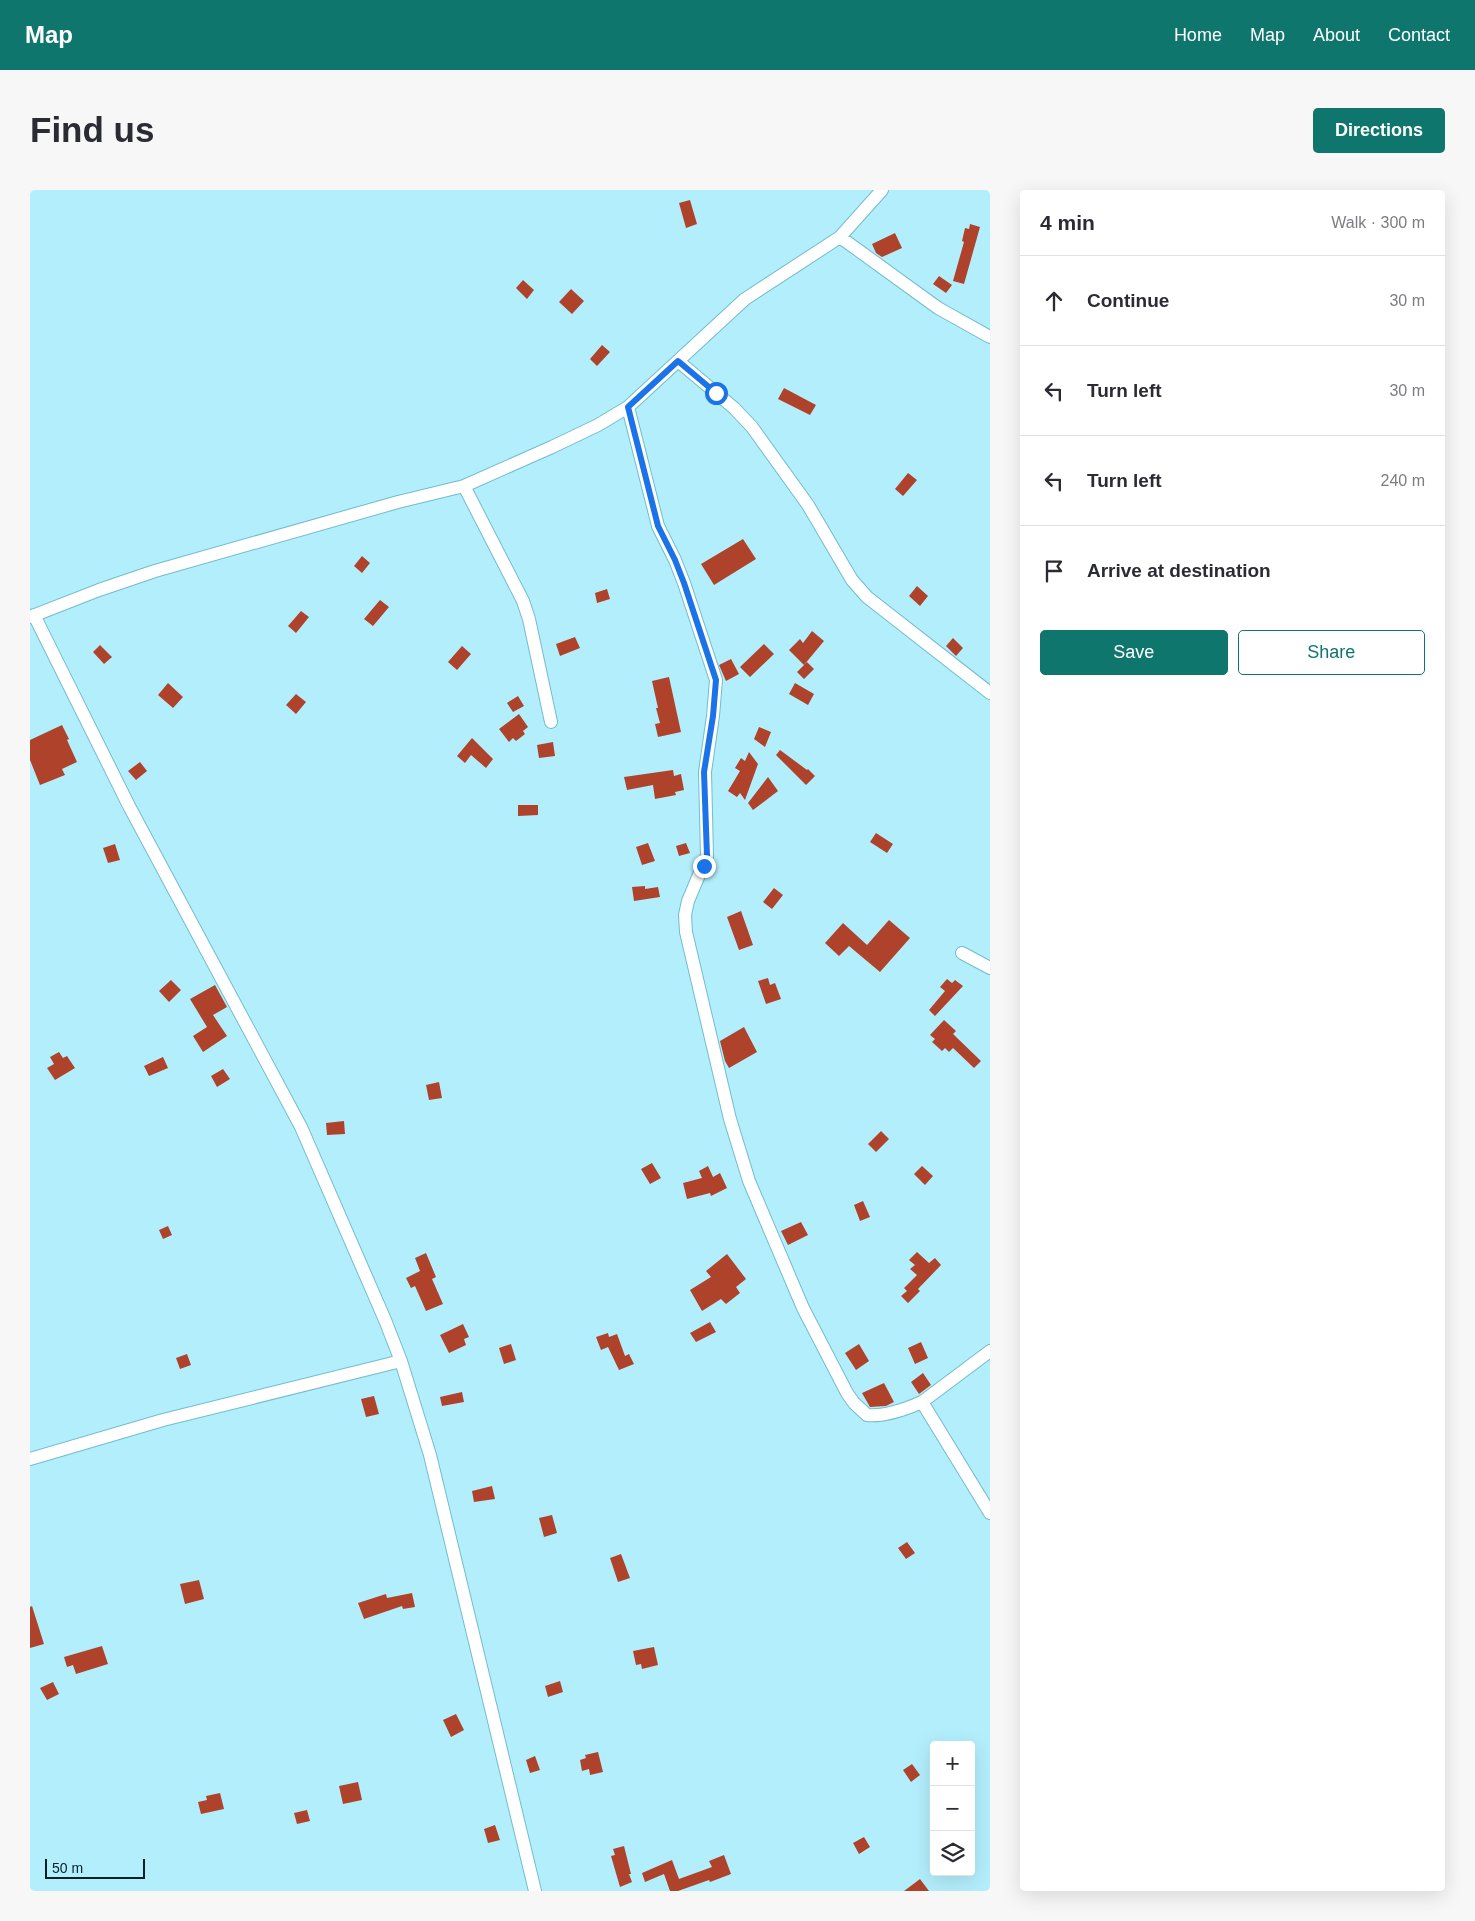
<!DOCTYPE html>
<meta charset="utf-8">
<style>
:root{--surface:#fff;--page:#f7f7f7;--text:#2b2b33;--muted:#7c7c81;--line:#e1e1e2;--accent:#0f766e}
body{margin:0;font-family:Arial,sans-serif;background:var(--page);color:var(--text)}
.controls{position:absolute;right:15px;bottom:15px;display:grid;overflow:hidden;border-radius:5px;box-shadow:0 5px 20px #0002}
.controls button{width:45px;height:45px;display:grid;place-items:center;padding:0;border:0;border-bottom:1px solid var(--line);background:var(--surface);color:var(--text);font:25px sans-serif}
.scale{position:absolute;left:15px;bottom:12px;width:100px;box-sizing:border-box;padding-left:5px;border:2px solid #022228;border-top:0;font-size:14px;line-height:18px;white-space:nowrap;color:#022228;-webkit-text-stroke:4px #b3eefc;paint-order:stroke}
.stop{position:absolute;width:15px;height:15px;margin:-11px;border:4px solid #1a73e8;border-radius:50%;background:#fff}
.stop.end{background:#1a73e8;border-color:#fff;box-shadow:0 1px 5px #0008}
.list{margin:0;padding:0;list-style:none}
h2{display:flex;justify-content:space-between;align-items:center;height:65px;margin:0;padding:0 20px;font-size:21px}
h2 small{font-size:16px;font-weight:400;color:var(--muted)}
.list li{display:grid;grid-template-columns:32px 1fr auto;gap:15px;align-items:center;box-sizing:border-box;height:90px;padding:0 20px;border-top:1px solid var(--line)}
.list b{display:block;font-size:19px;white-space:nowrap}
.list em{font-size:16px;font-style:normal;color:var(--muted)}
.actions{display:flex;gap:10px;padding:15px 20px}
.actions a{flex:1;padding:11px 0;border:1px solid var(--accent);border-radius:5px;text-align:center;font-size:18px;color:var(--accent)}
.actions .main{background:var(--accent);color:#fff}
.icon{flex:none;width:28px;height:28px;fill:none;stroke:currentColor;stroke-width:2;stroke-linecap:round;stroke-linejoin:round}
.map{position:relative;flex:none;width:960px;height:1701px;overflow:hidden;border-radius:5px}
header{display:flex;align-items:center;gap:30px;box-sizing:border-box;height:70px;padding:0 25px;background:var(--accent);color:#fff}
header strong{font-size:24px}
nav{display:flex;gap:28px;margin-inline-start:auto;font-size:18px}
.intro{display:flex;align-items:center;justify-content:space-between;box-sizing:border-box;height:120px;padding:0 30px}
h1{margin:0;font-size:35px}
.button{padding:12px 22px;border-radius:5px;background:var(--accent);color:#fff;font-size:18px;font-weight:700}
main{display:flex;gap:30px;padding:0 30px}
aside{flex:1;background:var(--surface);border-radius:5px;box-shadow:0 5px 20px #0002}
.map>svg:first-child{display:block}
.building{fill:#af422b}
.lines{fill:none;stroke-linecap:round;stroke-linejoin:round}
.street-casing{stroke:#72bccd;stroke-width:14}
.street{stroke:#fff;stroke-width:12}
.route{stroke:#1a73e8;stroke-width:6}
</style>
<header>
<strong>Map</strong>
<nav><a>Home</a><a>Map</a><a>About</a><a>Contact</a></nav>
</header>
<div class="intro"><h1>Find us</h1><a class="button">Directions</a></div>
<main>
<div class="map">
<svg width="960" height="1701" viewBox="0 0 960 1701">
<rect width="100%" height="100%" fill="#b3eefc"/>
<path class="building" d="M 660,10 L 667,34 L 656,38 L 649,13 Z
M 940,34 L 950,37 L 934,94 L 923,91 L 934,52 L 932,51 L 935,38 L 939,39 Z
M 865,43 L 872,58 L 852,67 L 846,63 L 842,54 Z
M 909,86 L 922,95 L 916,103 L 903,94 Z
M 493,90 L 504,100 L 497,109 L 486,98 Z
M 541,99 L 554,111 L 542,124 L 529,112 Z
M 572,155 L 580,162 L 567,176 L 560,169 Z
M 754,198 L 786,215 L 780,225 L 748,209 Z
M 878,283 L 887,290 L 873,306 L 865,299 Z
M 713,349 L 726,369 L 684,395 L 671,374 Z
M 332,366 L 340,373 L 332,383 L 324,376 Z
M 887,396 L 898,406 L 890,416 L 879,406 Z
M 577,399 L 580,409 L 567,413 L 565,403 Z
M 350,410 L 359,417 L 343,436 L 334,429 Z
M 271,421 L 279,427 L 266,443 L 258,436 Z
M 782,441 L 794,451 L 774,475 L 759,460 L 770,449 L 773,453 Z
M 545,447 L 550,458 L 530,466 L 526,454 Z
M 923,448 L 933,458 L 926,466 L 916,456 Z
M 734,454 L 744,464 L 720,487 L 710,477 Z
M 70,455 L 82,467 L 74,474 L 63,462 Z
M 432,456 L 441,464 L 427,480 L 418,472 Z
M 701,469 L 709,484 L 696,491 L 689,475 Z
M 777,472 L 784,479 L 774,489 L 767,482 Z
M 639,487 L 651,542 L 628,547 L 625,534 L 630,533 L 626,518 L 628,518 L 622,491 Z
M 138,493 L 153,507 L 143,518 L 128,505 Z
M 765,493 L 784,504 L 778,515 L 759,504 Z
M 266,504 L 276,512 L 266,524 L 256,515 Z
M 488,506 L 494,516 L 483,522 L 477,513 Z
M 489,524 L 498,537 L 493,541 L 495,544 L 486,551 L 483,548 L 479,552 L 469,539 Z
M 32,535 L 39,549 L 37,550 L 47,572 L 32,579 L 35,585 L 10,595 L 0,570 L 0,550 Z
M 729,537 L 741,542 L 735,557 L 724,549 Z
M 442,548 L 463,569 L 456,578 L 441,565 L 435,573 L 427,566 Z
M 523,552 L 525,566 L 509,568 L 507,555 Z
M 750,560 L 777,580 L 778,579 L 785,586 L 776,595 L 746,565 Z
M 719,562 L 728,574 L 715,610 L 710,603 L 707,607 L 698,601 L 710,581 L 705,578 L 711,568 L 715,571 Z
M 110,572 L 117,581 L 106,590 L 98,581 Z
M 643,580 L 644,586 L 651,584 L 654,600 L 645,602 L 646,605 L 625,609 L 623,595 L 597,600 L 594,587 Z
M 738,587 L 748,601 L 723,620 L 718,613 Z
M 488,615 L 508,615 L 508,625 L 488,626 Z
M 846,643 L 863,654 L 857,663 L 840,652 Z
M 618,653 L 625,671 L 612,675 L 606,657 Z
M 656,653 L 660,663 L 649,666 L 646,656 Z
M 85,654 L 90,670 L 78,673 L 73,658 Z
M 615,696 L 615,699 L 628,697 L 630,707 L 604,711 L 602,697 Z
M 744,698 L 753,705 L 742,719 L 733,712 Z
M 711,721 L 723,755 L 709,760 L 697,727 Z
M 859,730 L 880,748 L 850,782 L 819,756 L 809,766 L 795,753 L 813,733 L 837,755 Z
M 738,788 L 740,795 L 745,793 L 751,809 L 736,814 L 728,791 Z
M 917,789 L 922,793 L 925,790 L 933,796 L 905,826 L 899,820 L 915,801 L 910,797 Z
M 141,790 L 151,800 L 139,812 L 129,801 Z
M 185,795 L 197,817 L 183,825 L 197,846 L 173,862 L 163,846 L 177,837 L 160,809 Z
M 914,830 L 926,841 L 923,844 L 951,871 L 944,878 L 923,858 L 919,862 L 915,858 L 912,861 L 902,852 L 905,849 L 900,845 Z
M 714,837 L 727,862 L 699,878 L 695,871 L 690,851 Z
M 29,862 L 33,868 L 37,866 L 45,878 L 25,890 L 17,878 L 24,874 L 20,867 Z
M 133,867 L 138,878 L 119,886 L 114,876 Z
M 193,879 L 200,889 L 187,897 L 181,886 Z
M 409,892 L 412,908 L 399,910 L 396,895 Z
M 314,931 L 315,944 L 297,945 L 296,933 Z
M 851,941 L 859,949 L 846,962 L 838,954 Z
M 622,973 L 631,988 L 620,994 L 611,979 Z
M 678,976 L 683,987 L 690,983 L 697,998 L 681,1006 L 680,1003 L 657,1009 L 653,993 L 672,988 L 669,981 Z
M 892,976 L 903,986 L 895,995 L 884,984 Z
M 833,1011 L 840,1027 L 830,1031 L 824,1015 Z
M 771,1032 L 778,1045 L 758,1055 L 751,1041 Z
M 138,1036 L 142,1045 L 133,1049 L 129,1040 Z
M 887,1062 L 899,1073 L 905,1068 L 911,1075 L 888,1099 L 890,1101 L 878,1113 L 871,1106 L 877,1101 L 874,1098 L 887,1085 L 880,1079 L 885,1075 L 879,1070 Z
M 396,1063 L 406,1087 L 402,1089 L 413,1114 L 396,1121 L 385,1096 L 381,1098 L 376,1088 L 390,1081 L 385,1068 Z
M 697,1064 L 716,1089 L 706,1097 L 710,1103 L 696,1114 L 691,1109 L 672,1121 L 660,1100 L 681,1087 L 676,1081 Z
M 680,1132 L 686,1142 L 666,1152 L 660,1143 Z
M 433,1134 L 439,1147 L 434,1149 L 436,1155 L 419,1163 L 410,1145 Z
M 578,1143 L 579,1147 L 587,1144 L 595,1166 L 599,1164 L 604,1174 L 589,1180 L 578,1157 L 571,1160 L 566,1147 Z
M 891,1152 L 898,1168 L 885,1174 L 878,1158 Z
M 481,1154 L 486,1170 L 474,1174 L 469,1158 Z
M 829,1154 L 839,1171 L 826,1180 L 815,1163 Z
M 157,1164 L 161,1175 L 150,1179 L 146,1168 Z
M 893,1183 L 901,1195 L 889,1204 L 881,1192 Z
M 854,1193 L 864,1212 L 856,1216 L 840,1217 L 832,1203 Z
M 432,1202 L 434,1212 L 412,1216 L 410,1207 Z
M 344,1206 L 349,1224 L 336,1227 L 331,1209 Z
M 462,1296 L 465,1309 L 444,1312 L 442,1301 Z
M 522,1325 L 527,1343 L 514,1347 L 509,1328 Z
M 877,1352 L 885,1363 L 876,1369 L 868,1358 Z
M 591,1364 L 600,1388 L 588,1392 L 580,1368 Z
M 169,1390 L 174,1409 L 155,1414 L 150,1394 Z
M 382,1403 L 385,1417 L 373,1419 L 372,1416 L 334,1429 L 328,1413 L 356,1404 L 357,1408 Z
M 2,1416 L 14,1454 L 0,1458 L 0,1417 Z
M 72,1456 L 78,1474 L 46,1484 L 43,1475 L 37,1477 L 34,1467 Z
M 624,1457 L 628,1475 L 612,1479 L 611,1474 L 606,1475 L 603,1461 Z
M 530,1491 L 533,1502 L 518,1507 L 515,1496 Z
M 23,1492 L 29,1504 L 17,1510 L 10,1498 Z
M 426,1524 L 434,1540 L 421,1547 L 413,1530 Z
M 568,1562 L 573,1582 L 560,1585 L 559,1579 L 552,1581 L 550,1570 L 556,1568 L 555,1565 Z
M 505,1566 L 510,1580 L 500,1583 L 496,1570 Z
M 882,1574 L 890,1585 L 881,1592 L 873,1580 Z
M 328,1592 L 332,1610 L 313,1614 L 309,1596 Z
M 190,1603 L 194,1619 L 171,1624 L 168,1612 L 177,1610 L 176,1606 Z
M 277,1620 L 280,1631 L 267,1634 L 264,1623 Z
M 465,1635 L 470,1650 L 458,1653 L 454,1639 Z
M 834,1647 L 840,1657 L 829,1664 L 823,1653 Z
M 594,1656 L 601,1684 L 599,1684 L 602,1692 L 590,1697 L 581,1666 L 585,1665 L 583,1659 Z
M 694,1665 L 701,1684 L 680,1692 L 679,1690 L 648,1701 L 640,1701 L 634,1684 L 615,1692 L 612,1683 L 642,1670 L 649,1689 L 682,1677 L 679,1671 Z
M 890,1689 L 899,1701 L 874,1701 Z"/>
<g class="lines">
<defs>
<path id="street" d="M 810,47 L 908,118 L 960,147
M 648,171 L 704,218 L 722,237 L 778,315 L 822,390 L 837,407 L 960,503
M 598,217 L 628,336 L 645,370 L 654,393 L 686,490 L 683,526 L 675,582 L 677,666 L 658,711 L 655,725 L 656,742 L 700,929 L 719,991 L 773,1118 L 817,1203 L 824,1213 L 837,1225 C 854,1227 876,1219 892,1212 L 960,1161
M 434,296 L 493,411 L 499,429 L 521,532
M 4,425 L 99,616 L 271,937 L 355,1130 L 371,1171 L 400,1265 L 505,1701
M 0,427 L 69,400 L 125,381 L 368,312 L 434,296 L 522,257 L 568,235 L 598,217 L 715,109 L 810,47 L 852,0
M 932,763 L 960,778
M 892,1212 L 960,1323
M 0,1269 L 133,1230 L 371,1171"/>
</defs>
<use href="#street" class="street-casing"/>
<use href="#street" class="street"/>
</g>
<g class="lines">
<path class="route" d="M 674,676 L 677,666 L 674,582 L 683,526 L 686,490 L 654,393 L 645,370 L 628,336 L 598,217 L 648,171 L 686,203"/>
</g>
</svg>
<div class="controls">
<button>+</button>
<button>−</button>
<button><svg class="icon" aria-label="layers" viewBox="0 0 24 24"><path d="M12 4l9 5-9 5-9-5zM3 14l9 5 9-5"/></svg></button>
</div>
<div class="scale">50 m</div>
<div class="stop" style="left:686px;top:203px"></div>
<div class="stop end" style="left:674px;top:676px"></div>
</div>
<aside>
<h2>4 min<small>Walk · 300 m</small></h2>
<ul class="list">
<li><svg class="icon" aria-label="ahead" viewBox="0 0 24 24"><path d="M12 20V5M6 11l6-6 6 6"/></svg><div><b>Continue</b></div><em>30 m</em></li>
<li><svg class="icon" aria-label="left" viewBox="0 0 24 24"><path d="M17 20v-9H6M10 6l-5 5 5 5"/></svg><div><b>Turn left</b></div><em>30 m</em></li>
<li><svg class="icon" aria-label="left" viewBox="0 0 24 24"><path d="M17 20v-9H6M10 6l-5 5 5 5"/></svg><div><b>Turn left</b></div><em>240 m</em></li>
<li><svg class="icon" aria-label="arrive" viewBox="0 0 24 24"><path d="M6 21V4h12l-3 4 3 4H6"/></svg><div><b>Arrive at destination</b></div></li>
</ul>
<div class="actions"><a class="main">Save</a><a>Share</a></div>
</aside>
</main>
